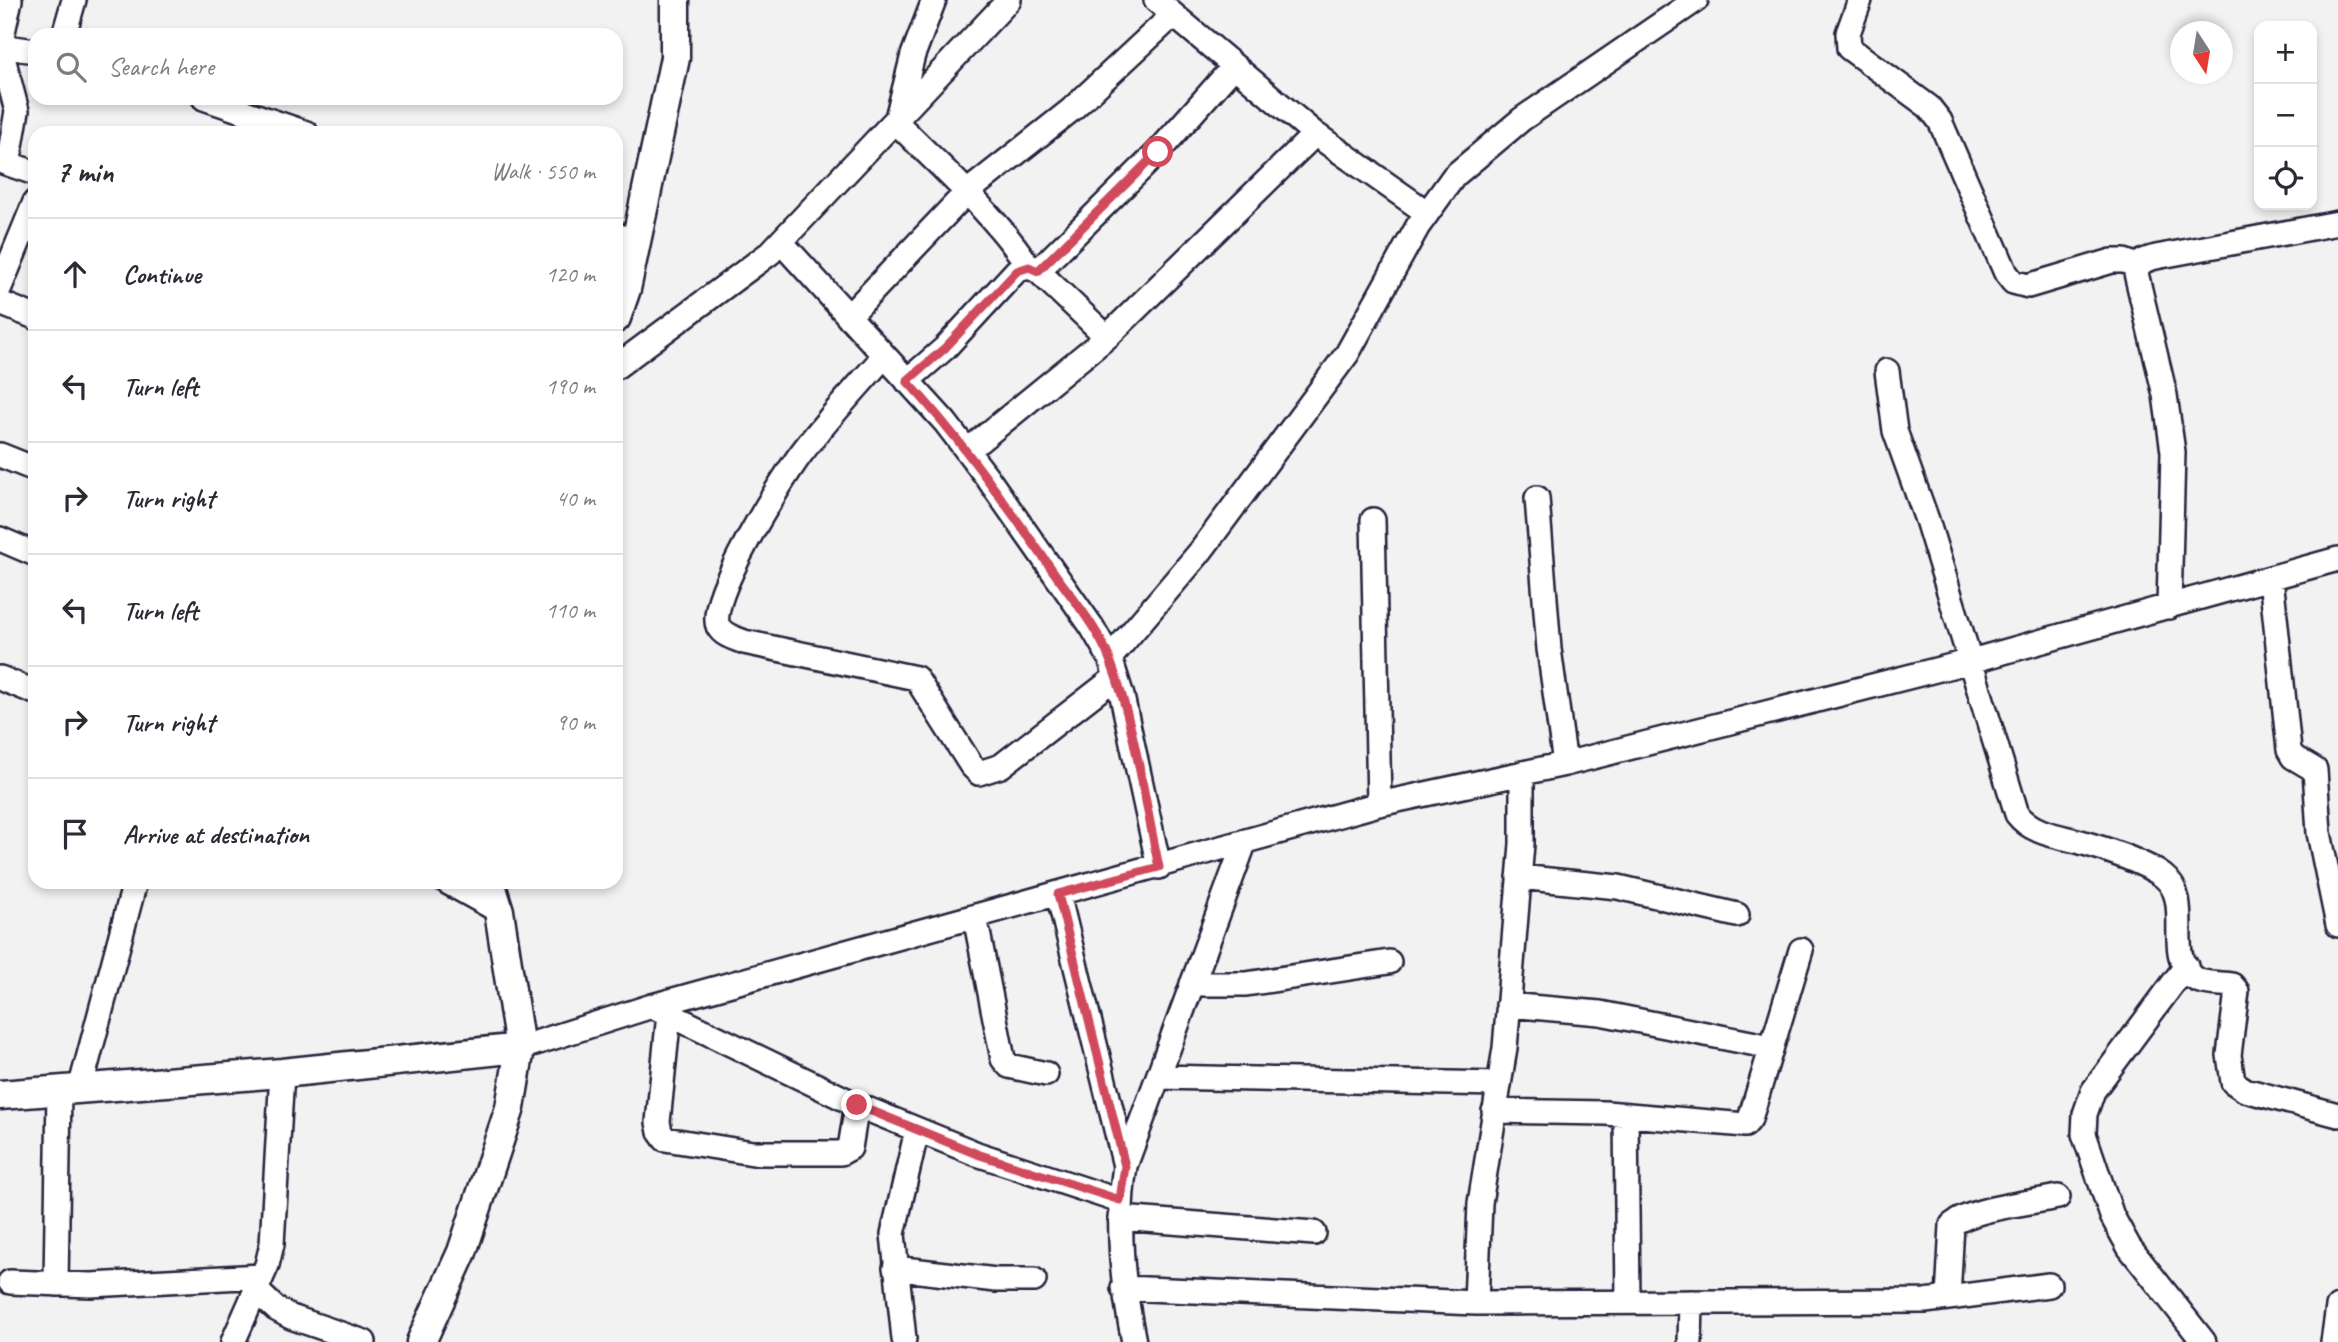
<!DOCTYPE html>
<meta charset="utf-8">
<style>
:root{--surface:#fff;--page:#f2f2f3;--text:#2b2b33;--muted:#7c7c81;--line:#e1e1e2}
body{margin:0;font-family:Caveat,sans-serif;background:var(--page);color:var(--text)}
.controls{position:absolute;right:21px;top:21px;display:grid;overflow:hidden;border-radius:14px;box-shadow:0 4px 10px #0003}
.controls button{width:63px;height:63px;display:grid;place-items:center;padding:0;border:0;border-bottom:2px solid var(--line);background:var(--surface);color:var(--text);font:35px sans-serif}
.compass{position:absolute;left:2170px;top:21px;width:63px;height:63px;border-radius:50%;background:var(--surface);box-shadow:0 4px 10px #0003;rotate:168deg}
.stop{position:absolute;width:21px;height:21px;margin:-16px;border:5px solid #d1495b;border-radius:50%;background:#fff}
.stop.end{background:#d1495b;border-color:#fff;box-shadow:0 2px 7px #0008}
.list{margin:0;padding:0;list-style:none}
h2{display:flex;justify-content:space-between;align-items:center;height:91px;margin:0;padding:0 28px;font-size:30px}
h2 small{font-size:23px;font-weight:400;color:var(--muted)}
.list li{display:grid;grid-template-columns:46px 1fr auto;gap:21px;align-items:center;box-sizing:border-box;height:112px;padding:0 28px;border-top:2px solid var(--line)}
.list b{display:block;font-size:26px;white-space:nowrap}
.list em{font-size:23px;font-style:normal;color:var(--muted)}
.icon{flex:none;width:38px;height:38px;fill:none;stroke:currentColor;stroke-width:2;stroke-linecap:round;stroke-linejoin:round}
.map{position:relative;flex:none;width:2338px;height:1342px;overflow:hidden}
.search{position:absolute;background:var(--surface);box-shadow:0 4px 10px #0003;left:28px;top:28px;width:595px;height:77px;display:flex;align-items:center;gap:18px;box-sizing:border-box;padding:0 24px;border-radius:21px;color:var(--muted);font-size:26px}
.panel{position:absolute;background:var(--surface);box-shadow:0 4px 10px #0003;left:28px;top:126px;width:595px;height:763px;border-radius:21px}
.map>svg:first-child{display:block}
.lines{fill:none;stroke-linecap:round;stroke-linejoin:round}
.minor-casing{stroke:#22223b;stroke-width:28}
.tertiary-casing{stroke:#22223b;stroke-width:33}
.minor{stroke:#fff;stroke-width:23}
.tertiary{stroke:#fff;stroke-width:28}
.route{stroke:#d1495b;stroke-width:9}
</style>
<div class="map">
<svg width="2338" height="1342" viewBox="0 0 2338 1342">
<rect width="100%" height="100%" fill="#f2f2f3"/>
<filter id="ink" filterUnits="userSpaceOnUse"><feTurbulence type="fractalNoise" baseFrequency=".0143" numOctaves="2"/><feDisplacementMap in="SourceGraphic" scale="14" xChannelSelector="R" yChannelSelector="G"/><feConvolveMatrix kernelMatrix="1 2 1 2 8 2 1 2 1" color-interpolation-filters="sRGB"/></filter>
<g filter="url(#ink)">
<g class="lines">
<defs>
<path id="minor" d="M 934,0 L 913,55 L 896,122 C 941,168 994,213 1029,267
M 1156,0 L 1315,134 L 1426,212
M 1860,0 L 1848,33 L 1849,48 L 1929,107 L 1940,121 L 2006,273 L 2013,282 L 2028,286 L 2112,261 L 2124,261 L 2138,266
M 64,35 L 74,0
M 0,46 L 35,51
M 204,98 L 306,133
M 0,161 L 35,173
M 8,164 L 17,111 L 0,46 L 10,0
M 616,235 L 636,241
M 781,242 L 945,422 L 987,477 L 1092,627 L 1110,658 L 1122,696 L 1159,867
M 1038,271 L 1158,152 L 1234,66
M 0,287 L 35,202
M 0,303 L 35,317
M 848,317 L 966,193 L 1071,110 L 1173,15
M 884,356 C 856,389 826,420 800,455 C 782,480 706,599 718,626 C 723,636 735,638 744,642 L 916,678 L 971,765 L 979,773 L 1001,766 L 1116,677
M 616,367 L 770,253 L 1009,0
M 1887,371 L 1895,431 L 1927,520 L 2017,814 C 2033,835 2061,836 2084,843 C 2106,849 2146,863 2163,876 C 2194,900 2165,949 2191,976 C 2200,985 2221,983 2232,985 L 2237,991 L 2229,1055 L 2233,1082 L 2245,1090 L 2338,1115
M 907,381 L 945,348 L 1017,270 L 1029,267 L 1038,271 L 1107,337
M 967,451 L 1107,337 L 1315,134
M 0,455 L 35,469
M 1537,498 L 1549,649 L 1565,764
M 1373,520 L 1379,804
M 0,539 L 35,554
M 2271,578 L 2289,750 L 2293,757 L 2315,770 L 2319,833 L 2338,925
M 2169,607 L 2173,452 L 2165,395 L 2136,273 C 2139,261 2145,260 2156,257 L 2338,223
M 1110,658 L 1200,552 L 1347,354 L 1418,226 L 1454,176 L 1522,119 L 1696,0
M 0,678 L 35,692
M 1519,877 L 1618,887 L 1737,915
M 447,882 L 499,911
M 1058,894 L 1125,1166
M 975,917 L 1003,1059 L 1009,1066 L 1046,1074
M 2186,966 L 2093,1091 L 2085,1114 L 2084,1134 L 2112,1216 L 2129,1247 L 2204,1342
M 1192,984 L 1246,984 L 1389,962
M 1508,1005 L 1600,1013 L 1771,1047
M 652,1006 L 857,1105 L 977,1154 L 1120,1201
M 669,1014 L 658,1122 L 660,1132 L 665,1139 L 753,1153 L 841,1153 L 850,1148 L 857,1105
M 520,1048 L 652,1006 L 1379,804 L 1565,764 L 1971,661 L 2338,559
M 1158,1077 L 1499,1084
M 80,1089 L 135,882
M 1494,1111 L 1606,1113 L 1745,1125 L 1750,1119 L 1801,950
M 1626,1115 L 1628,1302
M 1120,1218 L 1314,1233
M 895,1268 L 996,1280 L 1034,1280
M 10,1282 L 91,1285 L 261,1276
M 56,1284 L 59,1090
M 1123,1288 L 1476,1303 L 1731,1302 L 1925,1301 L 2049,1285
M 255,1289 L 276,1309 L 291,1317 L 364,1342
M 1948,1298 L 1952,1225 C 1973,1208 2030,1203 2058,1197
M 1476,1303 L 1480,1203 L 1505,1048 L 1522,844 L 1522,773
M 904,1339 L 893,1234 L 917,1130
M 233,1342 L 267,1265 L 272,1244 L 282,1073
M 1134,1342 C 1122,1283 1116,1225 1125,1166 L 1245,841
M 1690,1342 L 1691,1302
M 2333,1342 L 2338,1307"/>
<path id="tertiary" d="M 616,318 L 626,289 L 675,58 L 675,0
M 0,1095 L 282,1073 L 520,1048
M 421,1342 L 462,1252 L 510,1108 L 520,1048 L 499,911 L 490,882"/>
</defs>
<use href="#minor" class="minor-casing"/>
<use href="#tertiary" class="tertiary-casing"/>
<use href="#minor" class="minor"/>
<use href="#tertiary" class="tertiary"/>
</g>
</g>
<g class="lines" filter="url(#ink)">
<path class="route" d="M 857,1105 L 977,1154 L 1120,1200 L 1125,1166 L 1058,894 L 1159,867 C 1144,798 1135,725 1110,660 C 1098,628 1072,598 1053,571 C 1006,505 962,440 907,381 L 945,348 L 1017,271 L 1029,267 L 1038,271 L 1158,152"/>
</g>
</svg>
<div class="controls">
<button>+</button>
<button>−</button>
<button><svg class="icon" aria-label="locate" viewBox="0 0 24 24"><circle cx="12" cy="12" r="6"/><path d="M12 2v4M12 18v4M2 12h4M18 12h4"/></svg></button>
</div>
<svg class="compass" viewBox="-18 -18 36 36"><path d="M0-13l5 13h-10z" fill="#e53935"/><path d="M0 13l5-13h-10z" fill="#7c7c81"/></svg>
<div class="stop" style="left:1158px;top:152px"></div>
<div class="stop end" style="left:857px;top:1105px"></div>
<div class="search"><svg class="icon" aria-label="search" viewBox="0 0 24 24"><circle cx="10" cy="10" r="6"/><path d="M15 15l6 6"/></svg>Search here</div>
<section class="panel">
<h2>7 min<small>Walk · 550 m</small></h2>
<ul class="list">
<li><svg class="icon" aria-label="ahead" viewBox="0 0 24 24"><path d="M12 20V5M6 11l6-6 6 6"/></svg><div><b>Continue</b></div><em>120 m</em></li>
<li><svg class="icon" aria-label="left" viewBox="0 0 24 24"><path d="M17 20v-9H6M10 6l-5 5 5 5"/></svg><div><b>Turn left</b></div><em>190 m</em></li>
<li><svg class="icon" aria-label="right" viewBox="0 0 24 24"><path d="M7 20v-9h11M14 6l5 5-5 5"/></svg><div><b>Turn right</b></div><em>40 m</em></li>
<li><svg class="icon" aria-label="left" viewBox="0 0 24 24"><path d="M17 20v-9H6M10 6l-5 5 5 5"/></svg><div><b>Turn left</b></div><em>110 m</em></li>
<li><svg class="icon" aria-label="right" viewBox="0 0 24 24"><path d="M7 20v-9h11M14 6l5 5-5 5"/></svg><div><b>Turn right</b></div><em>90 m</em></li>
<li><svg class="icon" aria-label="arrive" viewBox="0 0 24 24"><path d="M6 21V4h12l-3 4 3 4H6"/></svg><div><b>Arrive at destination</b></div></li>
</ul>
</section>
</div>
